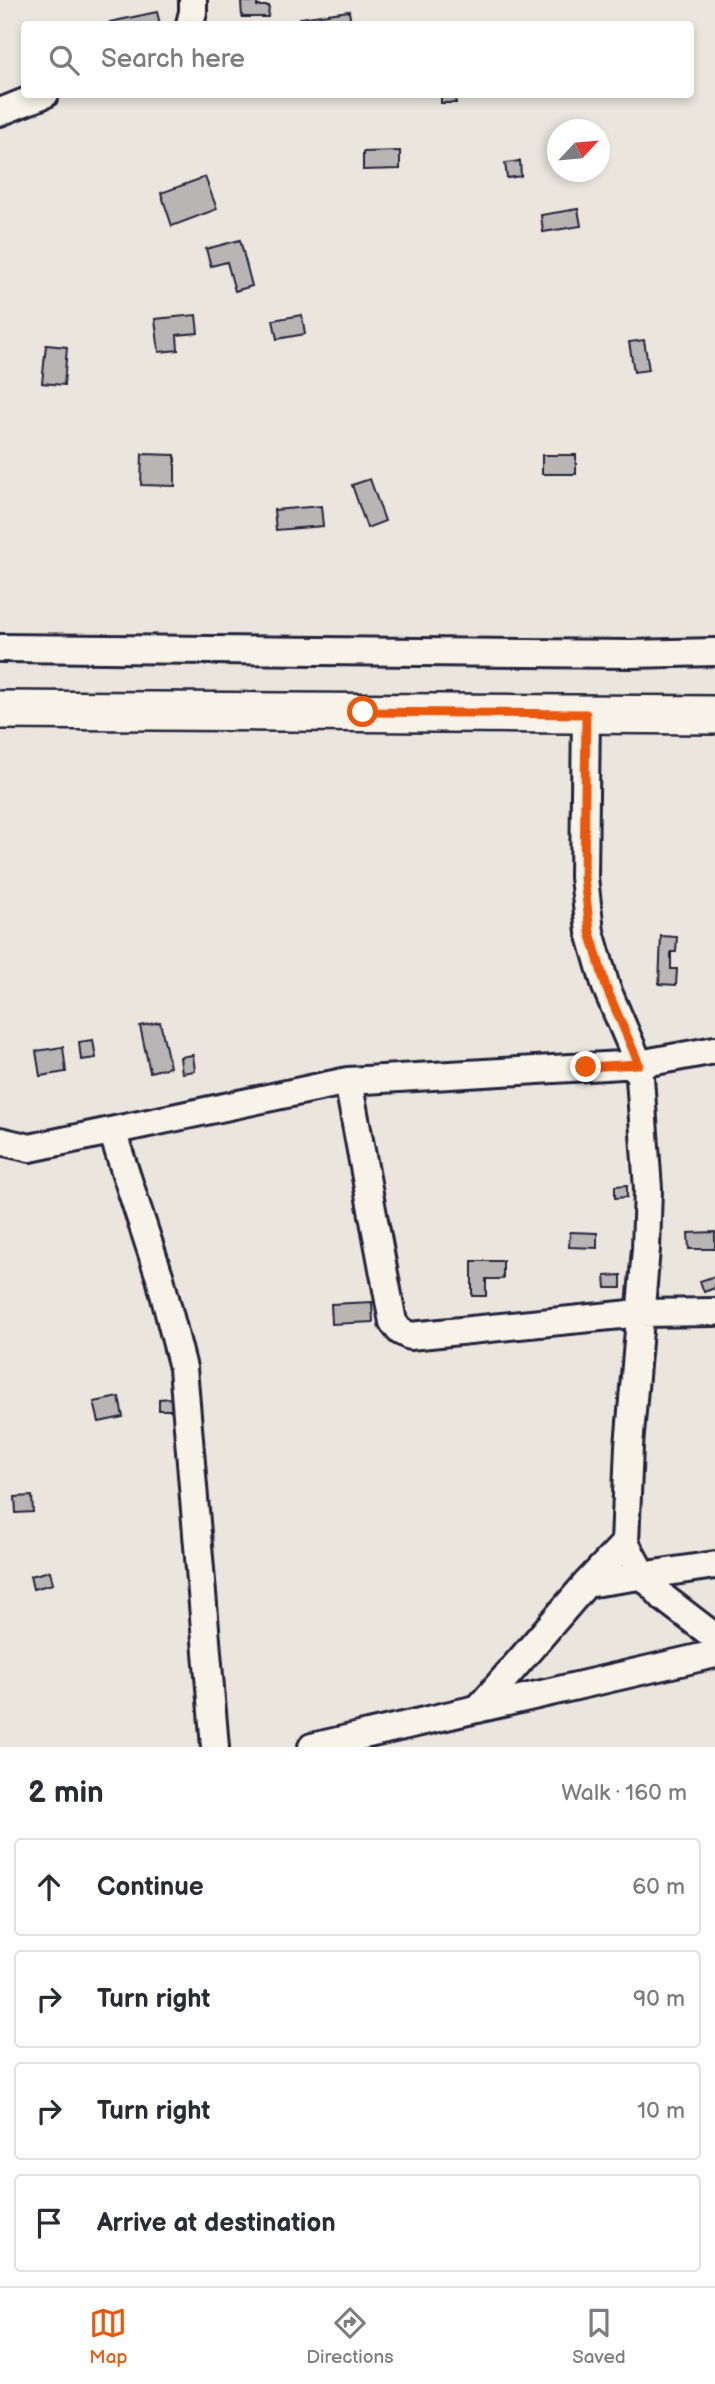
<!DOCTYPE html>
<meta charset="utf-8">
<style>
:root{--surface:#fff;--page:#f7f7f7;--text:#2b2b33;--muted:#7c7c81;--line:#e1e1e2;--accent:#ea580c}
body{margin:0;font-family:"Balsamiq Sans",sans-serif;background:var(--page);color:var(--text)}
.compass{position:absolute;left:547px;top:119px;width:63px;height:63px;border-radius:50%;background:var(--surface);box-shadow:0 4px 10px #0003;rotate:64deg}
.stop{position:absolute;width:21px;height:21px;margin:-16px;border:5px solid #ea580c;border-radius:50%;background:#fff}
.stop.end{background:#ea580c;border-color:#fff;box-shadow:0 2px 7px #0008}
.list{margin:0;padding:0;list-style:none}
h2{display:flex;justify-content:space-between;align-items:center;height:91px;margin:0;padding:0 28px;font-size:30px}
h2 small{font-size:23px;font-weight:400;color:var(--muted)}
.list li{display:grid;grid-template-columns:46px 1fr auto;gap:21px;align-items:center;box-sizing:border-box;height:98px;margin:0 14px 14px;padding:0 14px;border:2px solid var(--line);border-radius:7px}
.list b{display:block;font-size:26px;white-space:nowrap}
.list em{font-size:23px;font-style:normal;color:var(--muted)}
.icon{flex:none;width:38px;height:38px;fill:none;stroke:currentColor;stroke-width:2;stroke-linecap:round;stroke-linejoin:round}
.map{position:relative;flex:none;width:715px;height:1747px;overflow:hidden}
.search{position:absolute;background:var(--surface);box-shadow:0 4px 10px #0003;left:21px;right:21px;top:21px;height:77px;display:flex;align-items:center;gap:18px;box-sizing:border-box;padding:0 24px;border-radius:7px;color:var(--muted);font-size:26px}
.sheet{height:539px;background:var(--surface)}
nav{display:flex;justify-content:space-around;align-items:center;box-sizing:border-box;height:98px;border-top:2px solid var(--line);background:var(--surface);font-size:19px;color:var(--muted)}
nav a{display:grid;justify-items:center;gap:4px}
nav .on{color:var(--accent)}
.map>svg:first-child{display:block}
.building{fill:#b8b6b5;stroke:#22223b;stroke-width:2}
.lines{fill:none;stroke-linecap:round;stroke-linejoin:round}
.minor-casing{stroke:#22223b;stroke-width:32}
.secondary-casing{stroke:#22223b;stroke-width:42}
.minor{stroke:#f7f3e8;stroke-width:26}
.secondary{stroke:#f7f3e8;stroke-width:37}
.route{stroke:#ea580c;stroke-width:9}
</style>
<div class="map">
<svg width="715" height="1747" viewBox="0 0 715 1747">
<rect width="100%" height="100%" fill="#eae6de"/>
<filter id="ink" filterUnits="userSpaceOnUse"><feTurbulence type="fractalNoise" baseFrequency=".0143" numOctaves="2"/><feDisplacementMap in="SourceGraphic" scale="14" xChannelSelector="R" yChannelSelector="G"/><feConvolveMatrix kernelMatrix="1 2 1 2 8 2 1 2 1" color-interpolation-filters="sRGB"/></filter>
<g filter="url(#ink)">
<path class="building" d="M 241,2 L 257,2 L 257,6 L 269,6 L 268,17 L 242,17 Z
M 349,11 L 351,24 L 301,24 L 300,18 Z
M 157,12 L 160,24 L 111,24 L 110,22 Z
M 441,94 L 456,94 L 456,103 L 441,103 Z
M 400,151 L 400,169 L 363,170 L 363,152 Z
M 520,161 L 521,176 L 507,178 L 505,163 Z
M 205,177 L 217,209 L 172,226 L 161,193 Z
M 578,209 L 581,226 L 543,232 L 541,215 Z
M 240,240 L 252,286 L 235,291 L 227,262 L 211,266 L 206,249 Z
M 196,315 L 198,333 L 177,335 L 178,350 L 159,352 L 155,319 Z
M 302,315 L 305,334 L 277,339 L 273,320 Z
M 644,340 L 649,370 L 634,372 L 629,342 Z
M 46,345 L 67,347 L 64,385 L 42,383 Z
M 142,454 L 175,455 L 175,486 L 141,485 Z
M 542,455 L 576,455 L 576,474 L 542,474 Z
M 370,479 L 385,521 L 367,528 L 352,485 Z
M 321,506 L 323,526 L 276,530 L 274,510 Z
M 661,936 L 677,937 L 676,952 L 671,952 L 671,969 L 677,969 L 676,985 L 659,984 Z
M 160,1022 L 170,1067 L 150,1072 L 140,1026 Z
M 93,1040 L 96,1058 L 81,1060 L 79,1042 Z
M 63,1047 L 66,1072 L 40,1076 L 36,1051 Z
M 193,1055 L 195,1071 L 182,1073 L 180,1057 Z
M 627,1185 L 627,1197 L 615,1198 L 615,1186 Z
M 570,1232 L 597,1233 L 597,1248 L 569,1247 Z
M 715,1232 L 715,1249 L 689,1249 L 688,1233 Z
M 472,1261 L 503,1261 L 503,1279 L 486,1279 L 486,1296 L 472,1296 Z
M 621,1275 L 621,1288 L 606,1288 L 605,1276 Z
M 715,1276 L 715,1288 L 704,1292 L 700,1281 Z
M 372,1302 L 373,1322 L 332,1324 L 331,1304 Z
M 119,1397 L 123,1417 L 99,1422 L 94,1402 Z
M 171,1398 L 172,1410 L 159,1410 L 159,1399 Z
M 32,1496 L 33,1512 L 16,1513 L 15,1497 Z
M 50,1571 L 53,1584 L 33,1589 L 30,1576 Z"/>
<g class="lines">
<defs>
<path id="minor" d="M 190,24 L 193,12 L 193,0
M 0,112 L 45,94
M 0,648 L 630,654 L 715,652
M 586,714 L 584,877 L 590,932 L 606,987 L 639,1064 L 648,1189 L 646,1249 L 629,1446 L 625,1543 L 642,1574 L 664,1598 L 715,1637
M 348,1081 L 393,1322 L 400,1331 L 410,1336 L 641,1313 L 715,1312
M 112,1131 L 160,1278 L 183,1368 L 215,1747
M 0,1141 L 30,1148 L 348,1081 L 639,1064 L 715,1050
M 586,1584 L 715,1565
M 478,1709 L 586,1584 L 625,1543
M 312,1747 L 715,1654"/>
<path id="secondary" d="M 0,710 L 715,715"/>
</defs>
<use href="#minor" class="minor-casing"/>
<use href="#secondary" class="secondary-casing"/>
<use href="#minor" class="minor"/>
<use href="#secondary" class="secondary"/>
</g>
</g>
<g class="lines" filter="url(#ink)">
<path class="route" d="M 363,712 L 586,714 L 584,877 L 590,932 L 606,987 L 639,1064 L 586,1067"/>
</g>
</svg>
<svg class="compass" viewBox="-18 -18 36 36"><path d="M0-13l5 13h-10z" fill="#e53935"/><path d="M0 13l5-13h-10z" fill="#7c7c81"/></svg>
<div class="stop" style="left:363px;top:712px"></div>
<div class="stop end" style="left:586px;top:1067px"></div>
<div class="search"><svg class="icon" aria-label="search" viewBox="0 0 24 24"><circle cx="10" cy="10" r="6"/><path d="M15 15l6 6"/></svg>Search here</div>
</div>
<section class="sheet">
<h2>2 min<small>Walk · 160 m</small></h2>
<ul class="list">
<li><svg class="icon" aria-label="ahead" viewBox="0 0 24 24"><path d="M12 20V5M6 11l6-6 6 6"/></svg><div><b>Continue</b></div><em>60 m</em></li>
<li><svg class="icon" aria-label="right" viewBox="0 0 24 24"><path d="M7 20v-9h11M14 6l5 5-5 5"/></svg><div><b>Turn right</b></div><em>90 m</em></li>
<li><svg class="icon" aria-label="right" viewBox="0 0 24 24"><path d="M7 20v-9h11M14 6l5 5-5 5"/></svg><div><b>Turn right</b></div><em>10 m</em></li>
<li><svg class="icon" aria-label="arrive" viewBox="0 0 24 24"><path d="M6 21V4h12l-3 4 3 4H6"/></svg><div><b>Arrive at destination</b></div></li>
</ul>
</section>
<nav>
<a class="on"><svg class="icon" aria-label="map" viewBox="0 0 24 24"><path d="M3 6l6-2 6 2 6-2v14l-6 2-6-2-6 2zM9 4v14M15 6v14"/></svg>Map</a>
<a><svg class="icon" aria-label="directions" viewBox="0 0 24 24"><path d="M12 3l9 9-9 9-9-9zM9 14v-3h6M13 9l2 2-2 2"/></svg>Directions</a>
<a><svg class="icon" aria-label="saved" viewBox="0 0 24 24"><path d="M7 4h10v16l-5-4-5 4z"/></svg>Saved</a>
</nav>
